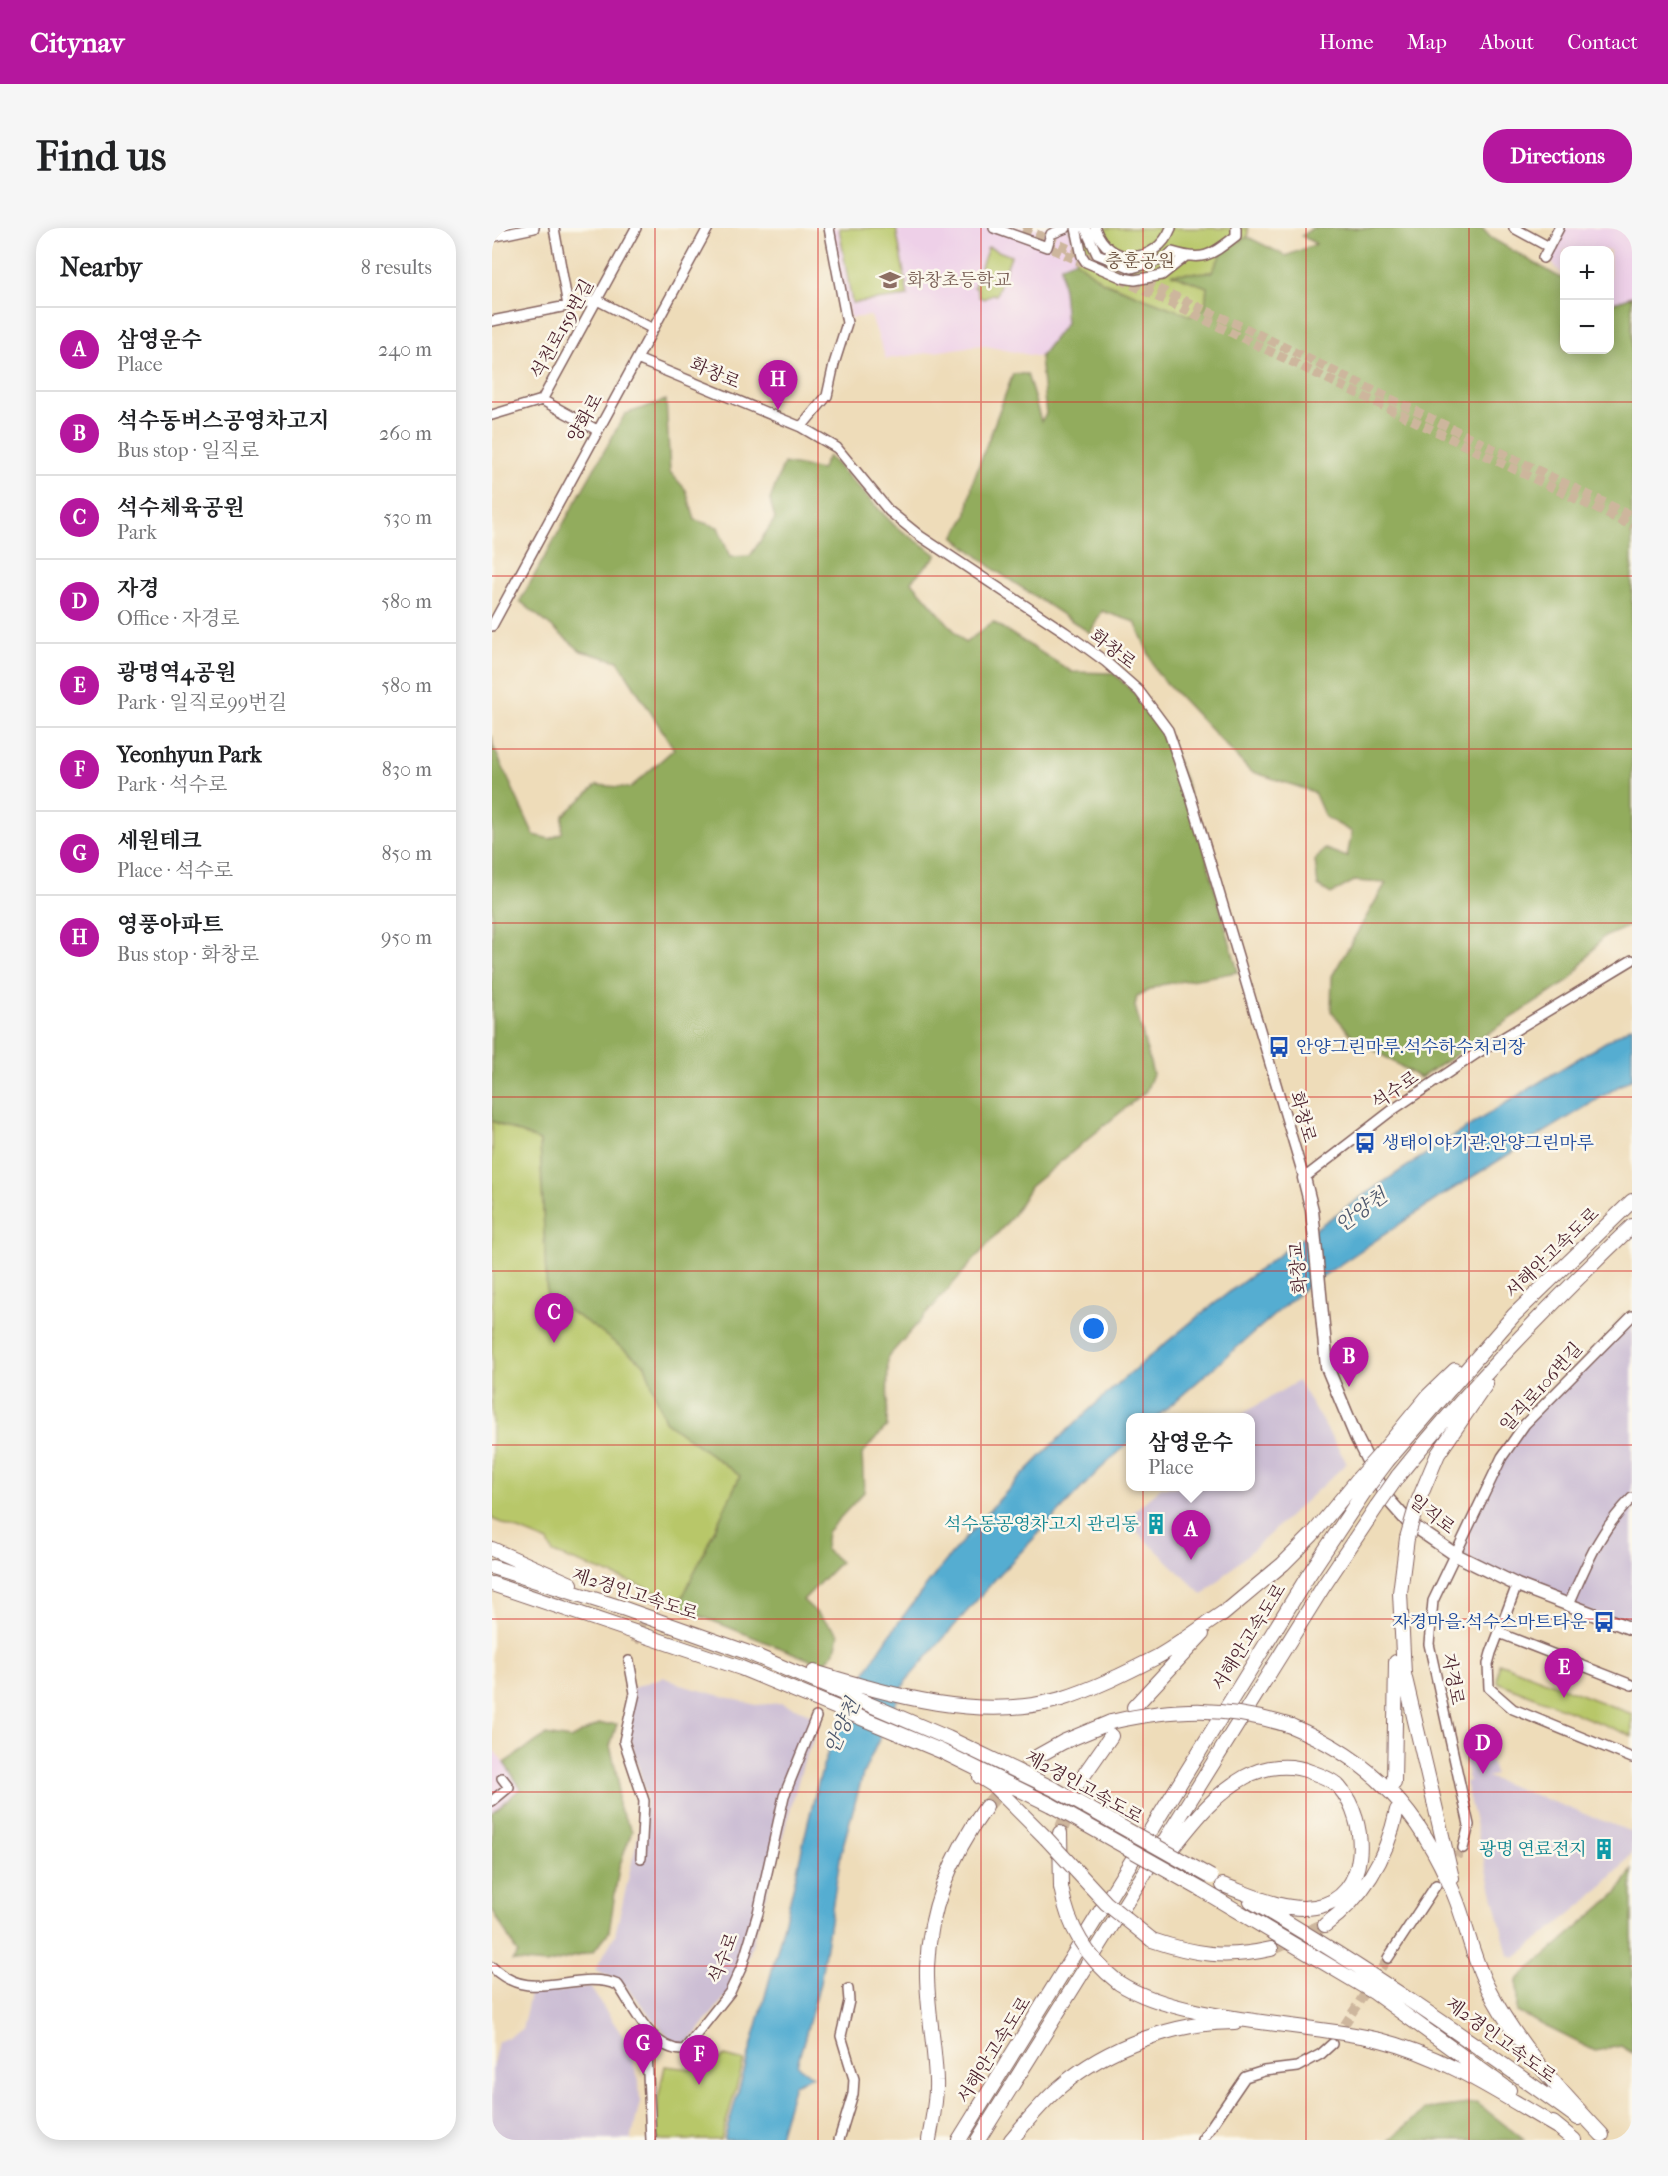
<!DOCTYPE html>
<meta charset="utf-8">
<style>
:root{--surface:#fff;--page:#f6f6f6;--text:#202124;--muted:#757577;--line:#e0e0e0;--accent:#b5179e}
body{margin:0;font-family:"IM FELL French Canon","Noto Serif KR",serif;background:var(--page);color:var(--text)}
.controls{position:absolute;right:18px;top:18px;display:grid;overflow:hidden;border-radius:12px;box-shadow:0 3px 15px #0003}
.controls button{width:54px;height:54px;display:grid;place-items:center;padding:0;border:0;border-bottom:2px solid var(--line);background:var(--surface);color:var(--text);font:30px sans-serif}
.you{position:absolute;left:602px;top:1101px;width:21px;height:21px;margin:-15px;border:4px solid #fff;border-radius:50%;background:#1a73e8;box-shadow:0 0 0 9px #1a73e833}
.badge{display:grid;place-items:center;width:39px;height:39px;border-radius:50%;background:var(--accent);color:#fff;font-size:20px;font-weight:700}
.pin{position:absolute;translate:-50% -50px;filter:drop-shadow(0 2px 3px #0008)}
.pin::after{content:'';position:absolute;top:32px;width:21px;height:18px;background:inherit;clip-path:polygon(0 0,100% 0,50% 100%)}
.popup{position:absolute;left:634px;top:1185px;width:129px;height:78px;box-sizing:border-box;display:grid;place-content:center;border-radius:12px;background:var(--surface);filter:drop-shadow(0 2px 4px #0005);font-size:20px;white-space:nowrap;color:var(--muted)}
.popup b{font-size:22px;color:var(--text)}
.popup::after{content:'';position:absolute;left:50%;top:100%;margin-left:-12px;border:12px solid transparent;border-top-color:var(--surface)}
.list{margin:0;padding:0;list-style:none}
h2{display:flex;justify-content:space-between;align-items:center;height:78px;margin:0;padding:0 24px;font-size:26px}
h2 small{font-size:20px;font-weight:400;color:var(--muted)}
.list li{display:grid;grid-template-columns:39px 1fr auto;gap:18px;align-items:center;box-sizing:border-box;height:84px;padding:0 24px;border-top:2px solid var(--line)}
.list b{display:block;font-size:22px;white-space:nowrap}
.list p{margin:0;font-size:20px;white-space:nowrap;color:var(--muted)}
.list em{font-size:20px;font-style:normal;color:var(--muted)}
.map{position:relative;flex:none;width:1140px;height:1912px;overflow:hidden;border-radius:24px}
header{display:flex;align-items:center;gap:36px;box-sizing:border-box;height:84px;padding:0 30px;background:var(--accent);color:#fff}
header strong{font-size:28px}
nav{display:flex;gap:33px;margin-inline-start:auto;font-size:21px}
.intro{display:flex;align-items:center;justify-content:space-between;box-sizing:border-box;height:144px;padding:0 36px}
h1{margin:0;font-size:42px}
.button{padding:15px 27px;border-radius:24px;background:var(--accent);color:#fff;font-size:21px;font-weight:700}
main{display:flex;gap:36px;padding:0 36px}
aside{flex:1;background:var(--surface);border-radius:24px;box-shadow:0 3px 15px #0003}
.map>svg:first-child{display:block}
.built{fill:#eed0e8}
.industrial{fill:#ccbed4}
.green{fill:#b8c769;stroke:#81734a;stroke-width:1.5}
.forest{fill:#92ac5d;stroke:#6e6644;stroke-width:1.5}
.water{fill:#54add1;stroke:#4f667e;stroke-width:1.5}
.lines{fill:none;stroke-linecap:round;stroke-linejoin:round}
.minor-tunnel{stroke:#cdb69d;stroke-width:9;stroke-dasharray:9 4.5;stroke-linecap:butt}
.highway-tunnel{stroke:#cdb69d;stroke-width:14;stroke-dasharray:14 7;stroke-linecap:butt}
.minor-casing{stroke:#83615d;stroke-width:12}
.major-casing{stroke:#83615d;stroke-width:15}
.highway-casing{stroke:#83615d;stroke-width:16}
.minor{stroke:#fff;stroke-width:9}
.major{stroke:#fff;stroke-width:12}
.highway{stroke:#fff;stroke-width:14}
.highway-bridge-casing{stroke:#83615d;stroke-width:16;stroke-linecap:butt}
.highway-bridge{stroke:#fff;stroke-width:14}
.grid{fill:none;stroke:#d62828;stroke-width:1.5;stroke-opacity:0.55}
.labels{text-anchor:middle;stroke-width:5;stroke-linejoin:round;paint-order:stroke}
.park-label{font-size:18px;fill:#6b513e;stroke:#fbf7ec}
.education-label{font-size:18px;fill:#785e54;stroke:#fbf7ec;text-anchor:start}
.street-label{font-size:18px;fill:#4a1f2b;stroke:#fbf7ec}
.transit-label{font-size:18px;fill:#164399;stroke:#fbf7ec;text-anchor:start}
.culture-label{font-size:18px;fill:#0d838f;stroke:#fbf7ec;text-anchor:end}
.water-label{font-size:20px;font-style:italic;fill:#4e586d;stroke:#fbf7ec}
</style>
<header>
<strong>Citynav</strong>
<nav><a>Home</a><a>Map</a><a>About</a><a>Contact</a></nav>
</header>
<div class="intro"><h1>Find us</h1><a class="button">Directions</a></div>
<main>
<aside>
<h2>Nearby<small>8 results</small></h2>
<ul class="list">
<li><span class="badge">A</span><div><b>삼영운수</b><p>Place</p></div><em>240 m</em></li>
<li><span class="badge">B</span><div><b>석수동버스공영차고지</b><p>Bus stop · 일직로</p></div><em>260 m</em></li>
<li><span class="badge">C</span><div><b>석수체육공원</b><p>Park</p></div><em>530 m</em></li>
<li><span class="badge">D</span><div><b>자경</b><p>Office · 자경로</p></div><em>580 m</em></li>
<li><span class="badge">E</span><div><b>광명역4공원</b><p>Park · 일직로99번길</p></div><em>580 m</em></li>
<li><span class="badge">F</span><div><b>Yeonhyun Park</b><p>Park · 석수로</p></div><em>830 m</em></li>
<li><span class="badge">G</span><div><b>세원테크</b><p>Place · 석수로</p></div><em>850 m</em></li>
<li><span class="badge">H</span><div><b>영풍아파트</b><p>Bus stop · 화창로</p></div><em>950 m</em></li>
</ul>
</aside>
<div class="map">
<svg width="1140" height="1912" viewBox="0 0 1140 1912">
<rect width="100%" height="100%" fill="#fbf7ec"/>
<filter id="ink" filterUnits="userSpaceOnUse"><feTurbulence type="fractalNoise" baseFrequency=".0167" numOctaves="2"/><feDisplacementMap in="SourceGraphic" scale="12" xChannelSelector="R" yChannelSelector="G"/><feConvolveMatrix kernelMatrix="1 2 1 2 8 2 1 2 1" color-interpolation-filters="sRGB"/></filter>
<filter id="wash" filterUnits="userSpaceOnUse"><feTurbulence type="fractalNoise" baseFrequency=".008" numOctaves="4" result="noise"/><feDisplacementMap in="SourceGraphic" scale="24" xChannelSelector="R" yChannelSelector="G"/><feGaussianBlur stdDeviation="1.35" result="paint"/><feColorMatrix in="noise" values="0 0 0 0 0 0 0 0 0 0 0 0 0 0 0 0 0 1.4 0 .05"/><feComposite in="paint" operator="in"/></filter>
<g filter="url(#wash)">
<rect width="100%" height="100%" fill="#eedcb9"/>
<path class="built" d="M 337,0 L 577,0 L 585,23 L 583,32 L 569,39 L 574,95 L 548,129 L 489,117 L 394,131 L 379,88 L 358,90 Z
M 1069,0 L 1140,0 L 1140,68 L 1118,76 L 1118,22 L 1072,22 L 1072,48 L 1060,35 L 1059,21 Z
M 0,1519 L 29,1560 L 0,1585 Z"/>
<path class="industrial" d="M 1140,1088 L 1140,1401 L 964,1327 L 989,1270 L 1033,1196 Z
M 806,1153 L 855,1235 L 711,1367 L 633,1292 L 669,1259 L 759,1258 L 759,1190 L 745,1189 Z
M 171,1449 L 192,1458 L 264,1477 L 290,1475 L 330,1491 L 311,1536 L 252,1745 L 196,1816 L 185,1819 L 131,1755 L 103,1742 L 123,1707 L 155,1570 L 137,1505 L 136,1462 Z
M 993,1516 L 1003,1547 L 990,1550 L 995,1549 L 1140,1604 L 1140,1625 L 1129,1639 L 1097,1671 L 1023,1730 L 1016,1727 L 973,1554 L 977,1553 L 971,1522 Z
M 98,1759 L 134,1813 L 147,1853 L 148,1874 L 139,1912 L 0,1912 L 0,1840 L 6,1814 L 30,1802 L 38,1766 L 43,1762 L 64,1764 Z"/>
<path class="green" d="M 347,0 L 404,0 L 416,68 L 360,75 Z
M 577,0 L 756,0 L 756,9 L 732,21 L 720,44 L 681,46 L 715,59 L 713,80 L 699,88 L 611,54 L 583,32 L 585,23 Z
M 496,19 L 519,28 L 504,67 L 500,66 L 492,71 L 487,69 L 485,60 L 482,59 Z
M 0,893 L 48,913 L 55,1069 L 95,1094 L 153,1137 L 173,1193 L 248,1248 L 189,1373 L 61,1325 L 56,1314 L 0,1291 Z
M 1007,1435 L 1140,1486 L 1140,1508 L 1005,1454 Z
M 233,1828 L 252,1833 L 229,1912 L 165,1912 L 166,1871 L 173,1838 L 209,1842 Z"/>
<path class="forest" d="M 820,0 L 990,0 L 999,10 L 1072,52 L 1072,122 L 1118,122 L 1118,76 L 1140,68 L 1140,697 L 1110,710 L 1078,752 L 928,850 L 862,810 L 839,783 L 840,748 L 894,655 L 862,653 L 839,666 L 826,658 L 823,632 L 833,621 L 855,629 L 860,604 L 833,589 L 822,564 L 758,543 L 665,445 L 643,394 L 610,383 L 598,405 L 503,342 L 462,309 L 474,289 L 481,253 L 521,146 L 535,146 L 549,193 L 554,186 L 548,129 L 574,95 L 569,38 L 583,32 L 611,54 L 699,88 L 713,80 L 715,59 L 679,46 L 720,44 L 732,21 L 756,9 L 794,28 L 824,16 L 810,8 Z
M 174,172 L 178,244 L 194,262 L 203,292 L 226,299 L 238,329 L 258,328 L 283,291 L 278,272 L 292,235 L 329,242 L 336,228 L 403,298 L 445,327 L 419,353 L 473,415 L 501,394 L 580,444 L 621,445 L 656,478 L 673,505 L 693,552 L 746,744 L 668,757 L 645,768 L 643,778 L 661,846 L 654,863 L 538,959 L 520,989 L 396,1129 L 395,1198 L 370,1226 L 372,1264 L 335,1304 L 333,1321 L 348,1334 L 311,1372 L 347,1406 L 343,1423 L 331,1437 L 186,1379 L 248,1248 L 173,1193 L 153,1137 L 95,1094 L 55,1069 L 48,913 L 0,893 L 0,508 L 1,518 L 42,607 L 58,611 L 70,605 L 71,588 L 105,557 L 138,560 L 182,521 L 126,433 L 89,423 L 28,373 L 133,186 Z
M 107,1496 L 125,1496 L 118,1518 L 126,1550 L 126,1578 L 140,1603 L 127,1639 L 117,1704 L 101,1724 L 54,1736 L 20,1733 L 26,1726 L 0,1681 L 0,1585 L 29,1560 L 12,1535 L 54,1507 L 78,1511 Z
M 1140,1642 L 1140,1825 L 1129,1818 L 1103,1823 L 1025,1784 L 1025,1752 L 1126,1664 Z
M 985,1875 L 1032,1912 L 897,1912 L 934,1881 Z"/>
<path class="water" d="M 1140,798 L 1140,850 L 951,967 L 813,1060 L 665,1189 L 639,1190 L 639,1213 L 606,1243 L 506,1348 L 414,1453 L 371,1546 L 349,1625 L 328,1755 L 305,1837 L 320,1848 L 302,1856 L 286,1912 L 232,1912 C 256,1832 278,1753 298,1672 C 311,1621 320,1567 338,1518 C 365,1446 410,1387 458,1328 C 640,1107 897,944 1140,798 Z"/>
</g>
<g filter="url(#ink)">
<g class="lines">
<path class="minor-tunnel" d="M 531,0 L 751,99 L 1140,288
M 548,16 L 599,38
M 628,51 L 1140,298
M 143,1415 L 158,1375
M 957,1640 L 971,1620
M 845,1808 L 896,1730"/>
<path class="highway-tunnel" d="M 494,1579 L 515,1555 L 546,1528
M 568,1605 L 587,1554
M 779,1721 L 833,1697"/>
<defs>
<path id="minor" d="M 62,0 L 76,78
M 502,0 L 555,19 L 559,6 L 574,0
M 584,0 L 590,28 L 594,34 L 631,50 L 643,52 L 670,47 L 694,28
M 593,0 L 605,26 L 640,40 L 673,31 L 680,24 C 712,34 719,27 744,8 L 744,0
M 603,0 C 617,39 664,37 679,0
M 1022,0 L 1057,19
M 0,9 L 42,0
M 1051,30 L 1067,0
M 0,93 L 105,72 L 161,101
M 145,131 L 309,199 L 345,220 L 397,283 L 428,308 L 573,404 L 614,434 L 647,463 L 676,502 L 697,563 L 812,950 L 899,883 L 984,826 L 1140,732
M 50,172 L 105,202
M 0,187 L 50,172 L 144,0
M 309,199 L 335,168 L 342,136 L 355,95 L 337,0
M 0,398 L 216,0
M 1025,1357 L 999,1425 L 996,1436 L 997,1460 L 1021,1481 L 1140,1530
M 1077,1376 C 1095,1335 1107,1303 1140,1270
M 1007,1405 L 1140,1457
M 137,1433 L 143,1465 L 132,1513 L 152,1573 L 149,1630
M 0,1573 L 17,1559 L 10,1550
M 971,1620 L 977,1597 L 937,1416 L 941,1373 L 1010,1229 L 1033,1196 L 1140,1088
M 896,1730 L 944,1657
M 0,1739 C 39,1778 83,1740 126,1757 C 142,1780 160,1823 192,1822 L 238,1764 L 250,1738 L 266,1685 L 292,1568 L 324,1489
M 154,1801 L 159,1912
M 347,1912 L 361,1866 L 362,1851 L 349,1808 L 357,1773 L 356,1761
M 710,1912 L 753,1849 L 772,1843 L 805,1839 L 829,1826 L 840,1816"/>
<path id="major" d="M 812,950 L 820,982 L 835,1139 L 865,1211 L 894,1269 L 917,1295 L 964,1327 L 1025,1357 L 1140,1401"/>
<path id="highway" d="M 890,1224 L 937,1167 L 963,1142
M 896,1232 L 1022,1087 L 1140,973
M 906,1248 C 978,1158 1057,1077 1140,998
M 925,1276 L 946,1226 L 994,1156
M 915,1310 L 908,1365 L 912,1446 L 960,1650
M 0,1321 L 79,1356
M 0,1339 L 130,1380 L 257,1425 L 456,1510 L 564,1562
M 0,1356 L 249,1440 L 449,1523 L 559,1577
M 730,1387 L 791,1336 L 820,1307 L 866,1251
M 322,1444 C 399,1467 489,1494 569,1471 C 602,1461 634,1445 665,1429 C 690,1415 713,1396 737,1381
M 642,1479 L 710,1406
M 799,1498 C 881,1532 929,1585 962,1666 C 975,1697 980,1730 996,1760 C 1025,1817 1067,1861 1110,1907
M 546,1528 L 571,1514 L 619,1494
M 488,1549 L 501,1557 L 554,1610
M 587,1554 L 619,1508
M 902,1555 L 904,1434
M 568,1605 L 569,1659
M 670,1633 C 695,1603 718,1568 753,1549 C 773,1538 798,1535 819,1544 C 828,1547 841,1552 847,1559 C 877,1593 879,1670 823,1679 C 792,1684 759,1667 731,1657
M 710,1662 L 883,1765 L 1017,1862
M 759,1673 C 873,1739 979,1813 1086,1890
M 833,1697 C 872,1669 895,1628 905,1582
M 660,1712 C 704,1727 734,1731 779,1721
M 627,1755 C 689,1795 813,1794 888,1812 C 953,1828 1010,1867 1067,1900
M 1061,1895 L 1082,1912
M 437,1912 C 440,1893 445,1872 444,1853 C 443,1815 434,1777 435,1739 C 437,1680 460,1626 494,1579
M 467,1912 L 816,1348 L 874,1261
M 486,1912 L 831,1359 L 885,1278
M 519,1912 C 535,1893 550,1874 569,1858 C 615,1819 683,1794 743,1794"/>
</defs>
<use href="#minor" class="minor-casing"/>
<use href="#major" class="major-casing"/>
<use href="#highway" class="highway-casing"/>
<use href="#minor" class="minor"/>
<use href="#major" class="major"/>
<use href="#highway" class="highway"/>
<defs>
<path id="highway-bridge" d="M 866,1251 L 890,1224
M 874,1261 L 896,1232
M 885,1278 L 906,1248
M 915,1310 L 925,1276
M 619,1494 C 685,1479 735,1478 799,1498
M 564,1562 L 719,1649
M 559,1577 L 710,1662
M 554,1610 L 614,1675 L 660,1712
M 569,1659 C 576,1700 595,1730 627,1755"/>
</defs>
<use href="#highway-bridge" class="highway-bridge-casing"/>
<use href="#highway-bridge" class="highway-bridge"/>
</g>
</g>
<path class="grid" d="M 163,0 L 163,1912M 326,0 L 326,1912M 489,0 L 489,1912M 651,0 L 651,1912M 814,0 L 814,1912M 977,0 L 977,1912M 0,174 L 1140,174M 0,348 L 1140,348M 0,521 L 1140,521M 0,695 L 1140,695M 0,869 L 1140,869M 0,1043 L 1140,1043M 0,1217 L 1140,1217M 0,1391 L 1140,1391M 0,1564 L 1140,1564M 0,1738 L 1140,1738"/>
<defs>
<symbol id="school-bare" viewBox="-9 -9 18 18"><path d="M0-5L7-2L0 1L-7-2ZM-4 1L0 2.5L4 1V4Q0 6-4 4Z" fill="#8d6e63" stroke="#fbf7ec" stroke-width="2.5" paint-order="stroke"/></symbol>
<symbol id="bus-bare" viewBox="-9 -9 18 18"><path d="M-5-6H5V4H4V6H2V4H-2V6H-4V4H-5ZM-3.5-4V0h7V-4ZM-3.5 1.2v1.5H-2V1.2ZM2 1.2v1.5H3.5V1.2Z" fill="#1a4fb4" stroke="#fbf7ec" stroke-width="2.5" paint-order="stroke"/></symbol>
<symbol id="building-bare" viewBox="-9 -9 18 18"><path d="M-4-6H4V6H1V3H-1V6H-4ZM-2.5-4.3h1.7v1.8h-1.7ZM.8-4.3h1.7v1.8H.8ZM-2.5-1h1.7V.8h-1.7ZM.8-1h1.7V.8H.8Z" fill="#0f9aa8" stroke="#fbf7ec" stroke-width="2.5" paint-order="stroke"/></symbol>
</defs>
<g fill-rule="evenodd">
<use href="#school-bare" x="383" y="37" width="30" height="30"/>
<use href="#bus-bare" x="772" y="804" width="30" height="30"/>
<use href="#bus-bare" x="858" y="900" width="30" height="30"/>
<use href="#building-bare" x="649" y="1281" width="30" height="30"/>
<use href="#bus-bare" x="1097" y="1379" width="30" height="30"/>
<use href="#building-bare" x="1097" y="1606" width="30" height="30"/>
</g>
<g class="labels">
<g class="park-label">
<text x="648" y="39">충훈공원</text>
</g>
<g class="education-label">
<text x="415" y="58">화창초등학교</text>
</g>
<g class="street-label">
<text transform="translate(70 101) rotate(-61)" y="6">석천로159번길</text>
<text transform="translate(223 145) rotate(23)" y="6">화창로</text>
<text transform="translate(93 190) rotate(-61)" y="6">양화로</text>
<text transform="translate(621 421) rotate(38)" y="6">화창로</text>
<text transform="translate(903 862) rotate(-35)" y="6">석수로</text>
<text transform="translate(811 889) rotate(74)" y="6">화창로</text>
<text transform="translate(1060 1025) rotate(-44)" y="6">서해안고속도로</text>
<text transform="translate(806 1040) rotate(-95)" y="6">화창교</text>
<text transform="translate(1049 1159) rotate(-48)" y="6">일직로106번길</text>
<text transform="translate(940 1286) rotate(38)" y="6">일직로</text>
<text transform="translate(143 1366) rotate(18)" y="6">제2경인고속도로</text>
<text transform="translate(757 1409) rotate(-58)" y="6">서해안고속도로</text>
<text transform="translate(961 1451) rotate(79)" y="6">자경로</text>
<text transform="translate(592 1559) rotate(29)" y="6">제2경인고속도로</text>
<text transform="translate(231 1730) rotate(-69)" y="6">석수로</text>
<text transform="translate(1009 1812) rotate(36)" y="6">제2경인고속도로</text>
<text transform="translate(502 1822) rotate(-58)" y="6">서해안고속도로</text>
</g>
<g class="transit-label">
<text x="804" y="825">안양그린마루.석수하수처리장</text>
<text x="890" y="921">생태이야기관.안양그린마루</text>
<text x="1095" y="1400" text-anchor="end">자경마을.석수스마트타운</text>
</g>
<g class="culture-label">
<text x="647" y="1302">석수동공영차고지 관리동</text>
<text x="1095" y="1627">광명 연료전지</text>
</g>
<g class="water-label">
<text transform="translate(869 982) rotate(-36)" y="7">안양천</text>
<text transform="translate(350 1498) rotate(-66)" y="7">안양천</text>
</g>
</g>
</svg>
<div class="controls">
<button>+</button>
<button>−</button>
</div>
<div class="you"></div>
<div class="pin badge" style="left:699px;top:1332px">A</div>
<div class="popup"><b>삼영운수</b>Place</div>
<div class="pin badge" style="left:857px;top:1159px">B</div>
<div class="pin badge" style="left:62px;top:1115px">C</div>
<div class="pin badge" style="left:991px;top:1546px">D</div>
<div class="pin badge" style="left:1072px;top:1470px">E</div>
<div class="pin badge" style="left:207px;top:1857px">F</div>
<div class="pin badge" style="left:151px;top:1846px">G</div>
<div class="pin badge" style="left:286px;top:182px">H</div>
</div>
</main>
